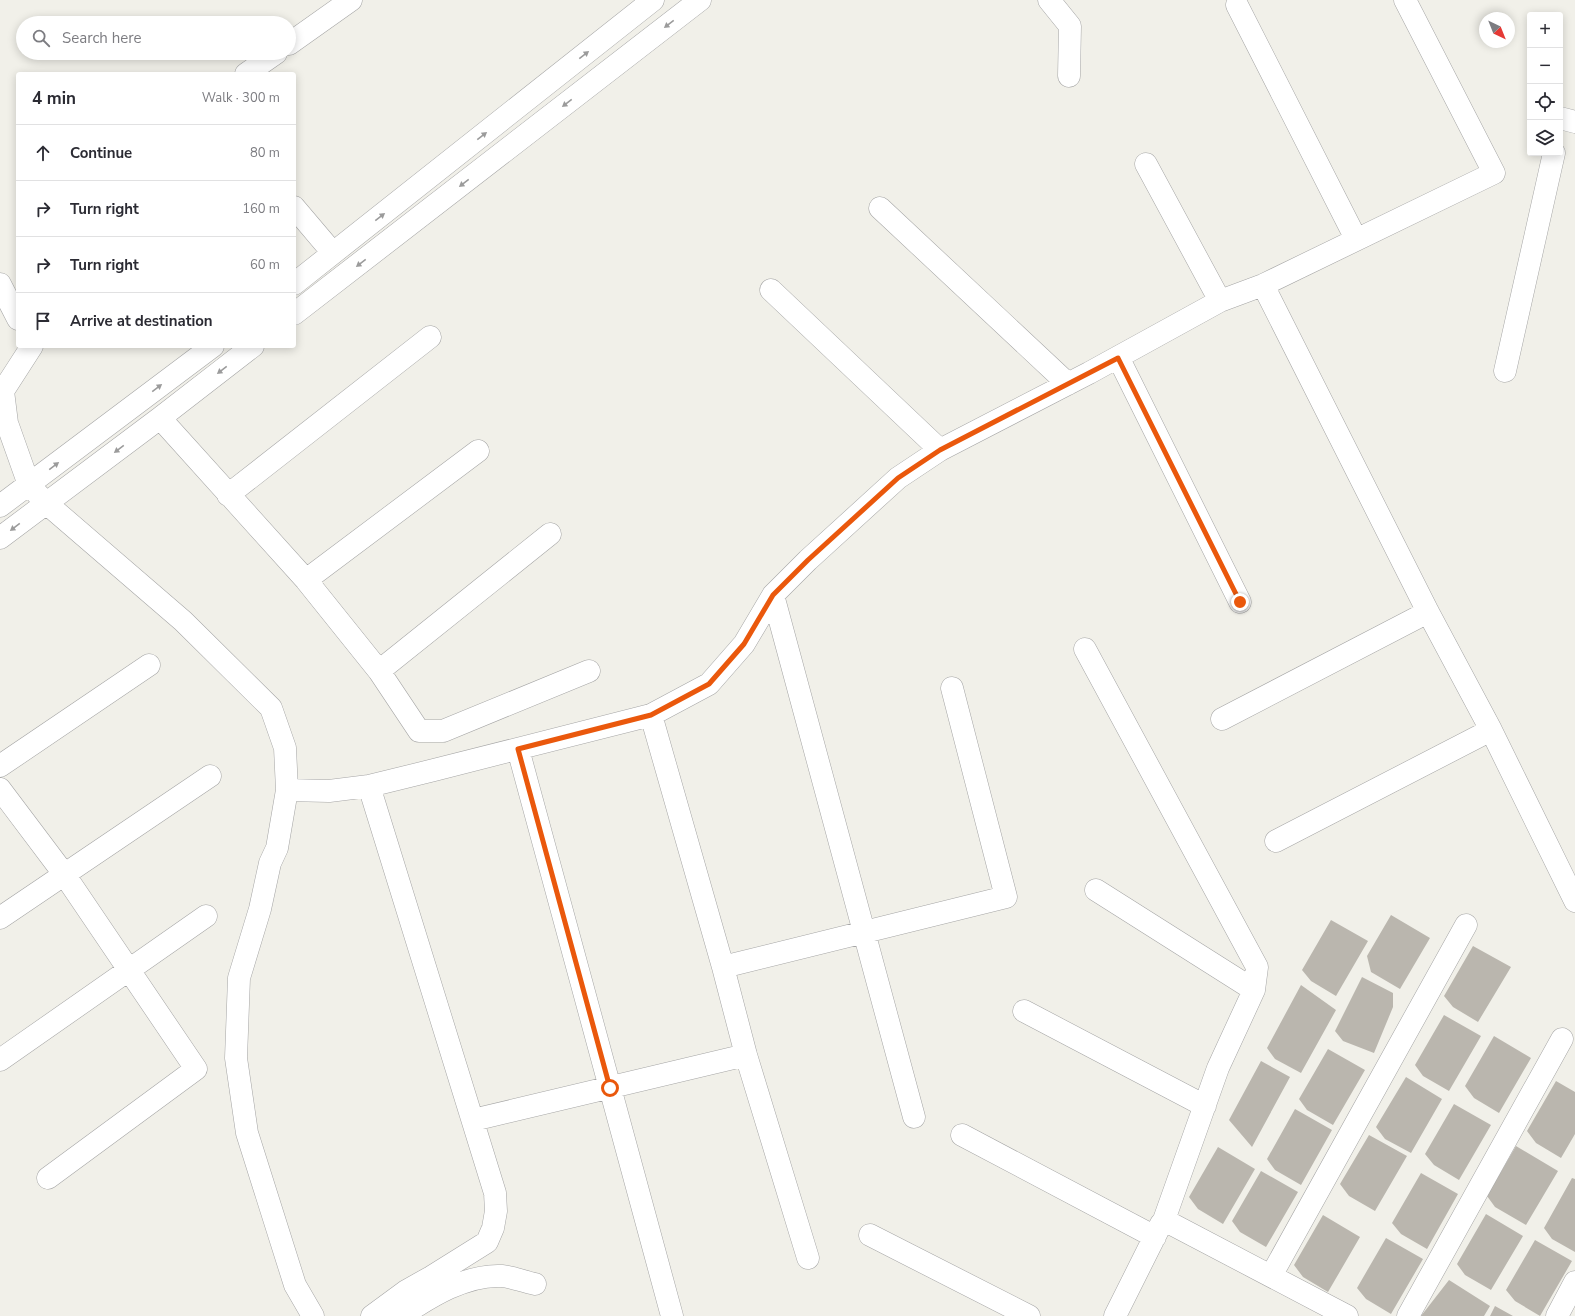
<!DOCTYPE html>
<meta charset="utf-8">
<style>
:root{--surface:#fff;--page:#f7f7f7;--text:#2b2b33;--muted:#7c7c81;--line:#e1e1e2}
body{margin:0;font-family:"Nunito Sans",sans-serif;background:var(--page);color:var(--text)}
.controls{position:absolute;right:12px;top:12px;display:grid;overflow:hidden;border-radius:4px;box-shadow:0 2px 10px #0003}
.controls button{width:36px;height:36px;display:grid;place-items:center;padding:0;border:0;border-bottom:1px solid var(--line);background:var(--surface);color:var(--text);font:20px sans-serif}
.compass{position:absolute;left:1479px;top:12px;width:36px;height:36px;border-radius:50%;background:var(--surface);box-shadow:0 2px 10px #0003;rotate:137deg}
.stop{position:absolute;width:12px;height:12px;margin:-9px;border:3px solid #ea580c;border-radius:50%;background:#fff}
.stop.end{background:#ea580c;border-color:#fff;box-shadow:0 1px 4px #0008}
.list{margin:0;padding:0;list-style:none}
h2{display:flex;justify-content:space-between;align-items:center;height:52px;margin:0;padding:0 16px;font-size:17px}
h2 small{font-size:13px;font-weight:400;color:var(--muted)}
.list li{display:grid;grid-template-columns:26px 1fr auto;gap:12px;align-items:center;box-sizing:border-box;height:56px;padding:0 16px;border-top:1px solid var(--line)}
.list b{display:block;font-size:15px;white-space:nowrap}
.list em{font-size:13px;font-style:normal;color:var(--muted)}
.icon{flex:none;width:22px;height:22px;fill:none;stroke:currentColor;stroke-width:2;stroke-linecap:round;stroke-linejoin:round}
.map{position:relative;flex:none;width:1575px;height:1316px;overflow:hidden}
.search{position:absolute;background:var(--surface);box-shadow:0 2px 10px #0003;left:16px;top:16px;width:280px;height:44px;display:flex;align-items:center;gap:10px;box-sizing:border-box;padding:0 14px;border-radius:22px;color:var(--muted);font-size:15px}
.panel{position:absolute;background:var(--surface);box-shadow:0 2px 10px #0003;left:16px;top:72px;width:280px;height:276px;border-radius:4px}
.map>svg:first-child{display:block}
.building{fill:#bab6ae}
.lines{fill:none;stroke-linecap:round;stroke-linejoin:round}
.minor-casing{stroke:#a5a5a5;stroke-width:23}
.minor{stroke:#fff;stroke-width:22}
.oneway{fill:#9b9b9b}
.route{stroke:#ea580c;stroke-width:5}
</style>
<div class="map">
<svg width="1575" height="1316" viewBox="0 0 1575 1316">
<rect width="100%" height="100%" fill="#f1f0e9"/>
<path class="building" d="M 1391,915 L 1430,938 L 1400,989 L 1371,972 L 1367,956 Z
M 1331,920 L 1368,941 L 1336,996 L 1311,981 L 1302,970 Z
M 1473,946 L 1511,967 L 1478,1022 L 1453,1007 L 1444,996 Z
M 1362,977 L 1393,993 L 1393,1007 L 1374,1053 L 1343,1041 L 1335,1031 Z
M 1301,985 L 1336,1010 L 1301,1073 L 1275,1059 L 1267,1048 Z
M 1444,1015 L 1481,1036 L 1449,1091 L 1423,1076 L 1415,1065 Z
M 1494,1036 L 1531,1058 L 1499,1113 L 1474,1098 L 1465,1086 Z
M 1328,1049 L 1365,1070 L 1333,1125 L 1307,1110 L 1299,1099 Z
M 1261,1061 L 1290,1077 L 1252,1147 L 1229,1120 Z
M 1406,1077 L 1442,1099 L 1411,1153 L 1385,1139 L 1376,1127 Z
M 1556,1081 L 1575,1092 L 1575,1134 L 1561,1158 L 1536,1143 L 1527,1131 Z
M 1454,1104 L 1491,1125 L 1459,1180 L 1434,1165 L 1425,1154 Z
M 1295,1109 L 1332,1130 L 1301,1185 L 1275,1170 L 1267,1159 Z
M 1369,1135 L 1407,1156 L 1375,1211 L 1349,1196 L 1340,1184 Z
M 1516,1146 L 1558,1171 L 1526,1225 L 1495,1207 L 1487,1196 Z
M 1218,1147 L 1255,1169 L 1223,1224 L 1198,1209 L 1189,1197 Z
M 1261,1171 L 1298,1192 L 1266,1247 L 1240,1232 L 1232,1221 Z
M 1421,1173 L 1458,1194 L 1427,1249 L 1401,1234 L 1392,1223 Z
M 1572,1178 L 1575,1179 L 1575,1252 L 1552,1239 L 1544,1228 Z
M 1486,1214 L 1523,1236 L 1491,1290 L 1465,1275 L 1457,1264 Z
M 1323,1215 L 1360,1237 L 1328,1292 L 1303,1277 L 1294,1265 Z
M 1386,1238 L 1423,1259 L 1391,1314 L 1366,1299 L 1357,1288 Z
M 1535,1240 L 1572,1261 L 1540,1316 L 1515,1301 L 1506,1290 Z
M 1449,1280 L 1490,1306 L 1484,1316 L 1421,1316 Z
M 1495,1306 L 1513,1316 L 1490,1316 Z"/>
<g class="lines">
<defs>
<path id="minor" d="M 1049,0 L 1070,26 L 1069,76
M 1237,5 L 1356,239
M 289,44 L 351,0
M 246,74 L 276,53
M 1560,118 L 1575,122
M 1146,164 L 1220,301
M 294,207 L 333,253
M 880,208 L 1068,384
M 0,284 L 18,319
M 294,284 L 653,0
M 1263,285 L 1428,612 L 1491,730 L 1575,901
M 771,290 L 940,450
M 294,314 L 700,0
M 32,346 L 3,391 L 7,423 L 29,485 L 46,503 L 183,621 L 271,708 L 285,748 L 287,790 L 277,848 L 270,863 L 260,909 L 239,978 L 236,1058 L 247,1133 L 295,1285 L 313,1316
M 1118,357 L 1240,602
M 1505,371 L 1554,153
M 160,418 L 306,580 L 379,671 L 419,731 L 443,731 L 589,671
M 228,495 L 430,337
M 0,506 L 213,346
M 0,538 L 160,418 L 253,346
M 306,580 L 478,451
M 773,595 L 914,1117
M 1085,649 L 1257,967 L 1254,990 L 1218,1068 L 1164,1220 L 1347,1316
M 379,671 L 550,534
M 651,715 L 723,967 L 746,1055 L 808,1258
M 1222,719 L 1428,612
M 518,749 L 672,1316
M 0,766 L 149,665
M 369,786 L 495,1193 L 496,1211 L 493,1228 L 487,1242 L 431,1277 L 406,1291 L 372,1316
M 0,789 L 64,874 L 196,1069 L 48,1178
M 287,790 L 329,791 L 369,786 L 434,770 L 651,715 L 709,684 L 744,644 L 773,595 L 808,560 L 898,478 L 940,450 L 1089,373 L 1220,301 L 1263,285 L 1494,173 L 1405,0
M 1276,841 L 1491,730
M 1096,890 L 1254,990
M 0,918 L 210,776
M 723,967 L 1006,897 L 952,688
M 1024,1011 L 1205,1106
M 0,1060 L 206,916
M 473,1120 L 746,1055
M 962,1135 L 1155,1237
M 870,1235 L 1029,1316
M 1271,1276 L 1466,925
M 401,1316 C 430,1297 466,1274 502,1276 C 513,1277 524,1282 535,1284
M 1115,1316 L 1161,1224
M 1408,1316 L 1562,1039
M 1557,1316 L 1575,1282"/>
</defs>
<use href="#minor" class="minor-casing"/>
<use href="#minor" class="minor"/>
</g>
<defs><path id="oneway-solid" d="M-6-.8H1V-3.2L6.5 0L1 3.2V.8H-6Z"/></defs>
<g class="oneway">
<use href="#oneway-solid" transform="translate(669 24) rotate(142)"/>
<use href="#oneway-solid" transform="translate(584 55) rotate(-38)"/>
<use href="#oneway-solid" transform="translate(567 103) rotate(142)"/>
<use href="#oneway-solid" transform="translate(482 136) rotate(-38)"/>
<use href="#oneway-solid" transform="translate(464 183) rotate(142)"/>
<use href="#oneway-solid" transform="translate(380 217) rotate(-38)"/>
<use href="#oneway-solid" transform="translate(361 263) rotate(142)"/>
<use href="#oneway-solid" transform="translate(222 370) rotate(142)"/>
<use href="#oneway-solid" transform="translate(157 388) rotate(-37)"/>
<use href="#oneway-solid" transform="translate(119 449) rotate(143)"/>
<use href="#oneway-solid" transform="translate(54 466) rotate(-37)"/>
<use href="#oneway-solid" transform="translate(15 527) rotate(143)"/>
</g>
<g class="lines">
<path class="route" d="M 610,1088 L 518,749 L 651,715 L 709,684 L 744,644 L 773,595 L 808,560 L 898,478 L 940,450 L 1118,358 L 1240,602"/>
</g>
</svg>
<div class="controls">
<button>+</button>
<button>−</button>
<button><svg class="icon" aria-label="locate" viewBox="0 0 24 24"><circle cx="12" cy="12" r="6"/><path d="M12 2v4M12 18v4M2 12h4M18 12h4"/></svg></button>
<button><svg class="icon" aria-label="layers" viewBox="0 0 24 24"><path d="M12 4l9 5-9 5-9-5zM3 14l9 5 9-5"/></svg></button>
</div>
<svg class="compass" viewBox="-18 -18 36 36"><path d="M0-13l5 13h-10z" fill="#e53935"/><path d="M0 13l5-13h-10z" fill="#7c7c81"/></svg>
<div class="stop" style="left:610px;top:1088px"></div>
<div class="stop end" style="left:1240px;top:602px"></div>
<div class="search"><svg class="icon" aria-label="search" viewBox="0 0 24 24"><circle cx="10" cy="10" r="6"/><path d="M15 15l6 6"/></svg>Search here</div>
<section class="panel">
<h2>4 min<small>Walk · 300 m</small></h2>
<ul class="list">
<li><svg class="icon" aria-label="ahead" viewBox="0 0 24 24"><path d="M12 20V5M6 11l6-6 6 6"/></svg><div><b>Continue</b></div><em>80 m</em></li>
<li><svg class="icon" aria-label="right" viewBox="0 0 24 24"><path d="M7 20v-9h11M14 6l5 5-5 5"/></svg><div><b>Turn right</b></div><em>160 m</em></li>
<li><svg class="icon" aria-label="right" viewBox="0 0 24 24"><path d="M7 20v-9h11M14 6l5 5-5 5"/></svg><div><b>Turn right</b></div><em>60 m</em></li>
<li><svg class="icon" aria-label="arrive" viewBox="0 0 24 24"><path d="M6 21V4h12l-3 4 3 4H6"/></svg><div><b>Arrive at destination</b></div></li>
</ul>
</section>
</div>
